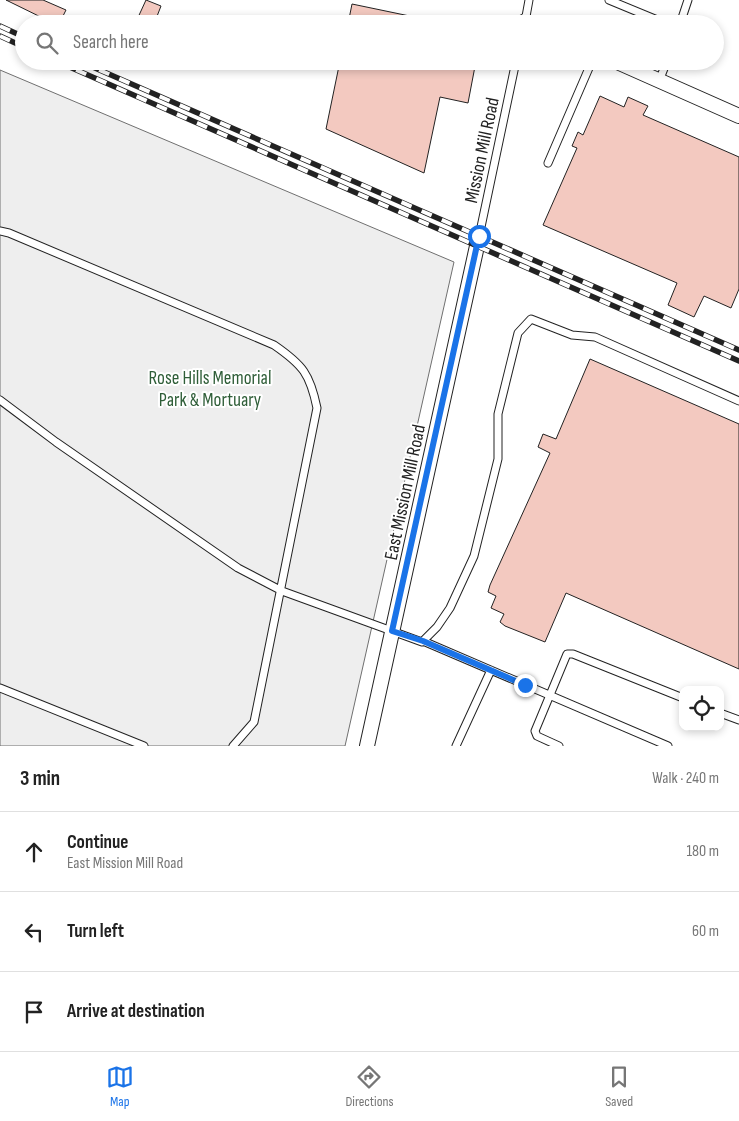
<!DOCTYPE html>
<meta charset="utf-8">
<style>
:root{--surface:#fff;--page:#f2f2f2;--text:#222;--muted:#767676;--line:#e0e0e0;--accent:#1a73e8}
body{margin:0;font-family:"Sofia Sans Condensed",sans-serif;background:var(--page);color:var(--text)}
.controls{position:absolute;right:15px;bottom:15px;display:grid;overflow:hidden;border-radius:10px;box-shadow:0 2px 8px #0003}
.controls button{width:45px;height:45px;display:grid;place-items:center;padding:0;border:0;border-bottom:1px solid var(--line);background:var(--surface);color:var(--text);font:25px sans-serif}
.stop{position:absolute;width:15px;height:15px;margin:-11px;border:4px solid #1a73e8;border-radius:50%;background:#fff}
.stop.end{background:#1a73e8;border-color:#fff;box-shadow:0 1px 5px #0008}
.list{margin:0;padding:0;list-style:none}
h2{display:flex;justify-content:space-between;align-items:center;height:65px;margin:0;padding:0 20px;font-size:21px}
h2 small{font-size:16px;font-weight:400;color:var(--muted)}
.list li{display:grid;grid-template-columns:32px 1fr auto;gap:15px;align-items:center;box-sizing:border-box;height:80px;padding:0 20px;border-top:1px solid var(--line)}
.list b{display:block;font-size:19px;white-space:nowrap}
.list p{margin:0;font-size:16px;white-space:nowrap;color:var(--muted)}
.list em{font-size:16px;font-style:normal;color:var(--muted)}
.icon{flex:none;width:28px;height:28px;fill:none;stroke:currentColor;stroke-width:2;stroke-linecap:round;stroke-linejoin:round}
.map{position:relative;flex:none;width:739px;height:746px;overflow:hidden}
.search{position:absolute;background:var(--surface);box-shadow:0 2px 8px #0003;left:15px;right:15px;top:15px;height:55px;display:flex;align-items:center;gap:12px;box-sizing:border-box;padding:0 18px;border-radius:28px;color:var(--muted);font-size:19px}
.sheet{height:305px;background:var(--surface)}
nav{display:flex;justify-content:space-around;align-items:center;box-sizing:border-box;height:70px;border-top:1px solid var(--line);background:var(--surface);font-size:14px;color:var(--muted)}
nav a{display:grid;justify-items:center;gap:2px}
nav .on{color:var(--accent)}
.map>svg:first-child{display:block}
.green{fill:#eee;stroke:#6f6f6f}
.building{fill:#f3c9c0;stroke:#222}
.lines{fill:none;stroke-linecap:round;stroke-linejoin:round}
.service-casing{stroke:#222;stroke-width:9}
.minor-casing{stroke:#222;stroke-width:16}
.service{stroke:#fff;stroke-width:7}
.minor{stroke:#fff;stroke-width:14}
.rail-casing{stroke:#222;stroke-width:5.5}
.rail{stroke:#fff;stroke-width:4;stroke-dasharray:11;stroke-linecap:butt}
.route{stroke:#1a73e8;stroke-width:6}
.labels{text-anchor:middle;stroke-width:4;stroke-linejoin:round;paint-order:stroke}
.street-label{font-size:19px;fill:#222;stroke:#fff}
.park-label{font-size:19px;fill:#2f5e38;stroke:#fff}
</style>
<div class="map">
<svg width="739" height="746" viewBox="0 0 739 746">
<rect width="100%" height="100%" fill="#fff"/>
<path class="green" d="M 0,70 L 454,262 L 345,746 L 0,746 Z"/>
<path class="building" d="M 6,0 L 43,0 L 66,10 L 60,22 L 64,23 L 55,24 Z
M 146,0 L 161,6 L 154,24 L 135,24 Z
M 352,4 L 448,24 L 348,24 Z
M 340,61 L 476,61 L 468,103 L 440,97 L 424,173 L 326,129 Z
M 600,96 L 624,107 L 628,97 L 648,106 L 643,115 L 739,157 L 739,289 L 731,308 L 704,296 L 694,317 L 668,305 L 677,283 L 543,225 L 577,148 L 572,146 L 578,132 L 583,135 Z
M 590,359 L 739,424 L 739,669 L 566,593 L 545,642 L 505,626 L 500,622 L 504,614 L 491,608 L 496,596 L 488,592 L 490,585 L 550,453 L 538,447 L 543,434 L 556,439 Z"/>
<g class="lines">
<defs>
<path id="service" d="M 609,0 L 667,24
M 525,22 L 529,0
M 680,24 L 688,0
M 659,81 L 667,61
M 548,163 L 592,61
M 0,231 L 9,233 L 274,345 C 303,365 310,374 317,408 L 254,722 L 233,746
M 477,246 L 516,61
M 0,400 L 56,442 L 238,568 L 282,591 L 422,642 L 437,627 L 450,608 L 474,556 L 498,459 L 498,414 L 518,333 L 531,319 L 572,335 L 595,337 L 739,401
M 423,641 L 668,746
M 0,688 L 144,746
M 720,713 L 739,720
M 456,746 L 491,670
M 559,746 L 537,736 L 535,731 L 567,654 L 573,654 L 683,698"/>
<path id="minor" d="M 525,21 L 531,24
M 615,61 L 739,116
M 367,746 L 477,246"/>
</defs>
<use href="#service" class="service-casing"/>
<use href="#minor" class="minor-casing"/>
<use href="#service" class="service"/>
<use href="#minor" class="minor"/>
<defs>
<path id="rail" d="M 0,26 L 24,37
M 0,36 L 24,47
M 56,61 L 739,361
M 79,61 L 739,350"/>
</defs>
<use href="#rail" class="rail-casing"/>
<use href="#rail" class="rail"/>
</g>
<g class="lines">
<path class="route" d="M 479,236 L 392,631 L 423,641 L 525,685"/>
</g>
<g class="labels">
<g class="street-label">
<text transform="translate(481 150) rotate(-78)" y="7">Mission Mill Road</text>
<text transform="translate(404 492) rotate(-78)" y="7">East Mission Mill Road</text>
</g>
<g class="park-label">
<text x="210" y="384">Rose Hills Memorial<tspan x="210" dy="22">Park &amp; Mortuary</tspan></text>
</g>
</g>
</svg>
<div class="controls">
<button><svg class="icon" aria-label="locate" viewBox="0 0 24 24"><circle cx="12" cy="12" r="6"/><path d="M12 2v4M12 18v4M2 12h4M18 12h4"/></svg></button>
</div>
<div class="stop" style="left:479px;top:236px"></div>
<div class="stop end" style="left:525px;top:685px"></div>
<div class="search"><svg class="icon" aria-label="search" viewBox="0 0 24 24"><circle cx="10" cy="10" r="6"/><path d="M15 15l6 6"/></svg>Search here</div>
</div>
<section class="sheet">
<h2>3 min<small>Walk · 240 m</small></h2>
<ul class="list">
<li><svg class="icon" aria-label="ahead" viewBox="0 0 24 24"><path d="M12 20V5M6 11l6-6 6 6"/></svg><div><b>Continue</b><p>East Mission Mill Road</p></div><em>180 m</em></li>
<li><svg class="icon" aria-label="left" viewBox="0 0 24 24"><path d="M17 20v-9H6M10 6l-5 5 5 5"/></svg><div><b>Turn left</b></div><em>60 m</em></li>
<li><svg class="icon" aria-label="arrive" viewBox="0 0 24 24"><path d="M6 21V4h12l-3 4 3 4H6"/></svg><div><b>Arrive at destination</b></div></li>
</ul>
</section>
<nav>
<a class="on"><svg class="icon" aria-label="map" viewBox="0 0 24 24"><path d="M3 6l6-2 6 2 6-2v14l-6 2-6-2-6 2zM9 4v14M15 6v14"/></svg>Map</a>
<a><svg class="icon" aria-label="directions" viewBox="0 0 24 24"><path d="M12 3l9 9-9 9-9-9zM9 14v-3h6M13 9l2 2-2 2"/></svg>Directions</a>
<a><svg class="icon" aria-label="saved" viewBox="0 0 24 24"><path d="M7 4h10v16l-5-4-5 4z"/></svg>Saved</a>
</nav>
